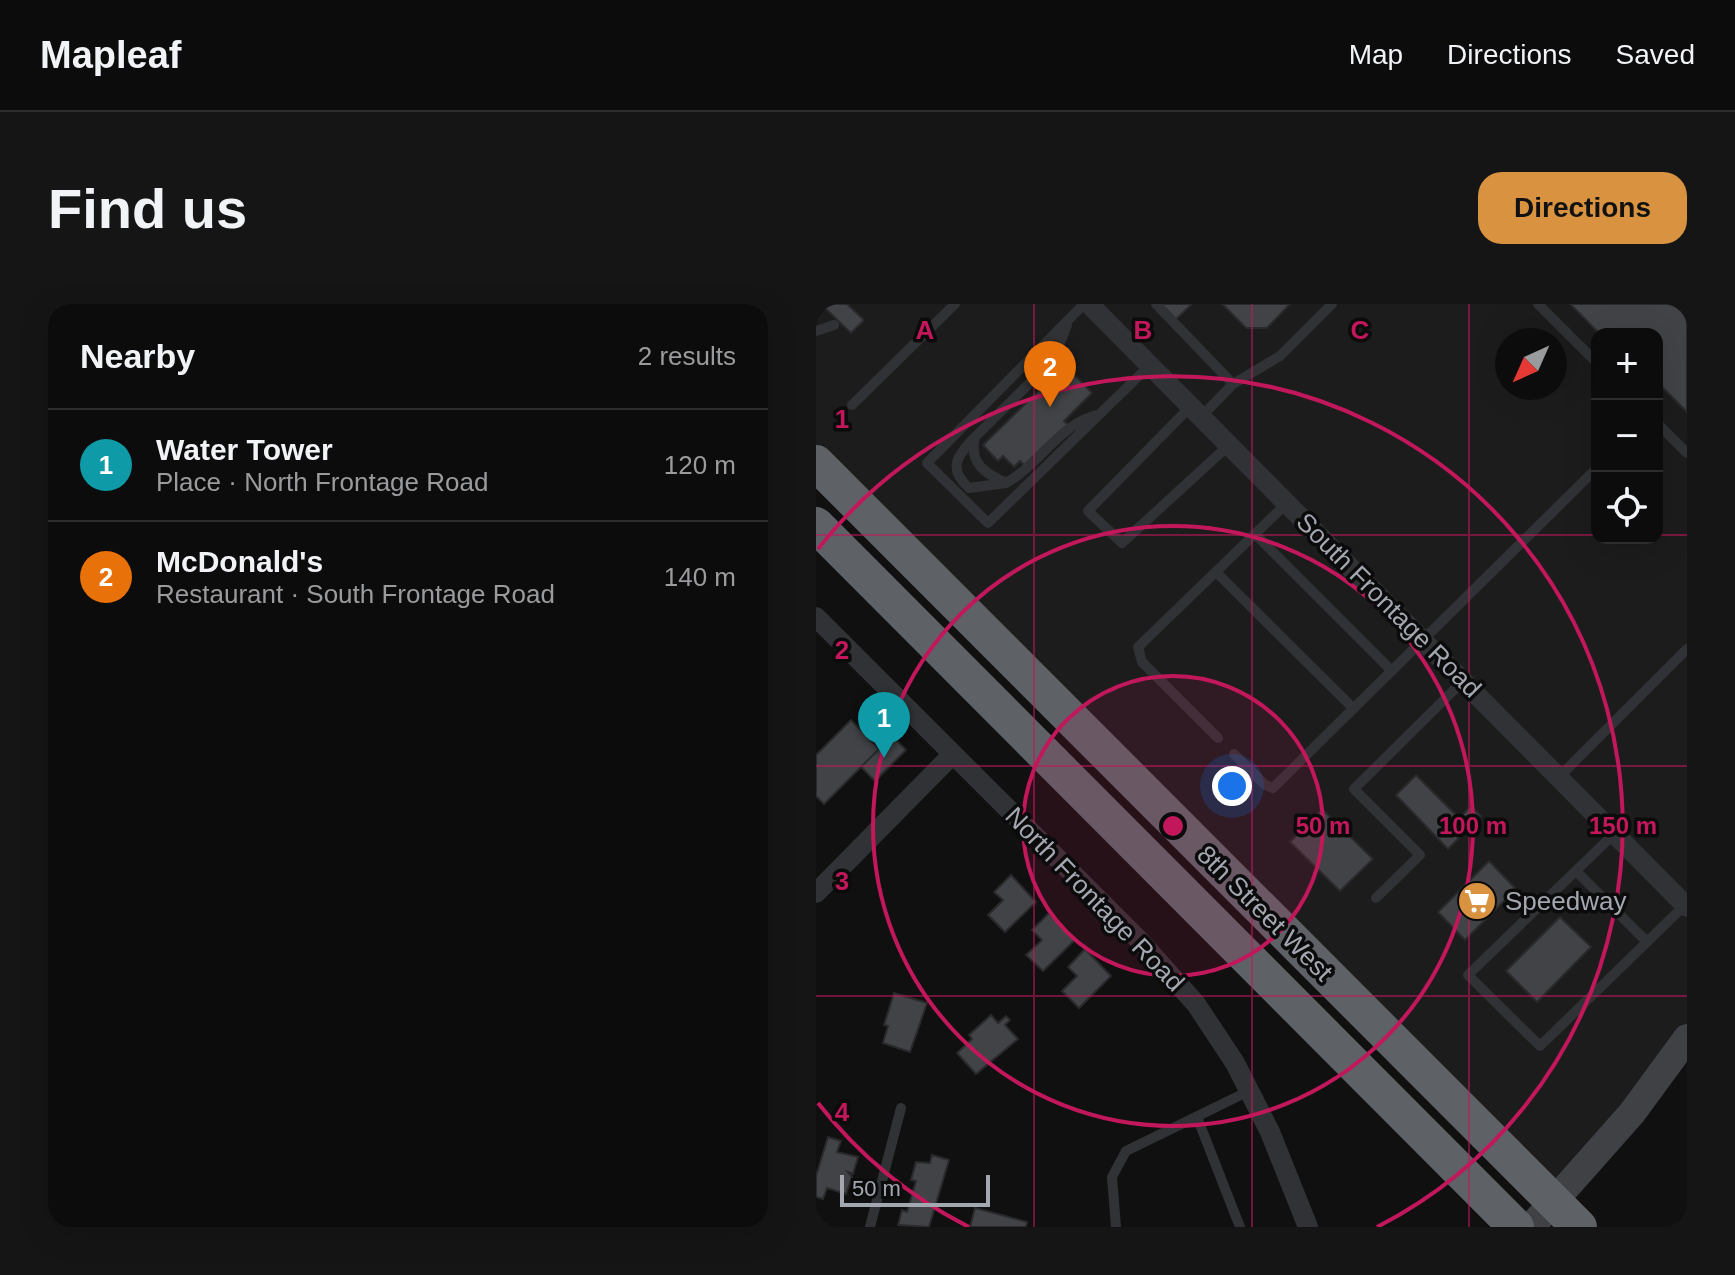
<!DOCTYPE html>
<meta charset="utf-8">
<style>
:root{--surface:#0c0c0d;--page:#151516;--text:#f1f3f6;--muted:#9a9b9d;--line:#2c2c2e;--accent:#d99340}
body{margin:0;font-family:Helvetica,sans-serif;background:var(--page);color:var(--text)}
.controls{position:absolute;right:24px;top:24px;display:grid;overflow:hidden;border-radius:16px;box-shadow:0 8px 32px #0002}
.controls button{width:72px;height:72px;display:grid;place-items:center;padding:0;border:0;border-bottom:2px solid var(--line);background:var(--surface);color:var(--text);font:40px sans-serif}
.compass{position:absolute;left:679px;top:24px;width:72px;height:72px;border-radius:50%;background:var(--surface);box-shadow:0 8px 32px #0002;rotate:225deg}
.scale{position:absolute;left:24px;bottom:20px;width:150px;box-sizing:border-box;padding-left:8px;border:4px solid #a3a8b0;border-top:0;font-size:22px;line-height:28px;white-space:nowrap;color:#a3a8b0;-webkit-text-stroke:6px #0b0b0c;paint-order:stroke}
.you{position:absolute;left:416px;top:482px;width:28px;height:28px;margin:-20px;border:6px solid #fff;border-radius:50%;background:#1a73e8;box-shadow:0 0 0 12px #1a73e833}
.badge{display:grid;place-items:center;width:52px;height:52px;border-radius:50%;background:var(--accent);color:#fff;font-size:26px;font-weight:700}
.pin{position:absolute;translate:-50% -66px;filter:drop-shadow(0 2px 4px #0008)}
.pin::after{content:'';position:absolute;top:42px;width:28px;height:24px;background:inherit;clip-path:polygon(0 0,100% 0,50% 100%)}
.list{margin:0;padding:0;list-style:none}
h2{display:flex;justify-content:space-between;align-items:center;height:104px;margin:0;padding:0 32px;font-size:34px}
h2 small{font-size:26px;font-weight:400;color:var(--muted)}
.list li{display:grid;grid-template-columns:52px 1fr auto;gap:24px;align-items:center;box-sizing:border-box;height:112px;padding:0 32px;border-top:2px solid var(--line)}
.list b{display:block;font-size:30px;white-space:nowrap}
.list p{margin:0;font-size:26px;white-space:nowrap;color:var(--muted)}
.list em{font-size:26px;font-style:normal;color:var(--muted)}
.icon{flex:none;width:44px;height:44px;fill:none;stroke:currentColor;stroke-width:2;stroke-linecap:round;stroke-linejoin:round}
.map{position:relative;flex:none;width:871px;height:923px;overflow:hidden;border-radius:24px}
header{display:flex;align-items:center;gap:48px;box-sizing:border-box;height:112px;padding:0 40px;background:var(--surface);border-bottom:2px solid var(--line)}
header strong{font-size:38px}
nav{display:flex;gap:44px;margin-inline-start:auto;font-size:28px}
.intro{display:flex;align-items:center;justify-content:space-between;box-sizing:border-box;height:192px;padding:0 48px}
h1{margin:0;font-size:56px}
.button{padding:20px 36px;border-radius:24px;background:var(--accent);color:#111;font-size:28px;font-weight:700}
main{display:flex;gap:48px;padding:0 48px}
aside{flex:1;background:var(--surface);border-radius:24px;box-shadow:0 8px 32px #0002}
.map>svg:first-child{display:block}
.built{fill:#1c1c1d;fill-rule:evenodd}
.building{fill:#424346;stroke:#2a2a2c;stroke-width:2}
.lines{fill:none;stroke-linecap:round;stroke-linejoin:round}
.lane{stroke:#313235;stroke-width:10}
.street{stroke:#313235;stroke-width:20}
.secondary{stroke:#3f4145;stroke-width:28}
.highway{stroke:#5e6166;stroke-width:36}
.grid{fill:none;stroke:#c2185b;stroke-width:2;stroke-opacity:0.55}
.ring{fill:none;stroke:#c2185b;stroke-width:4}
.labels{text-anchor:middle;stroke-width:7;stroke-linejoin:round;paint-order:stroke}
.street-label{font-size:26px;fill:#a3a8b0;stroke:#0b0b0c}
.poi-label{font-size:26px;fill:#a3a8b0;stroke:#0b0b0c;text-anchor:start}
.grid-label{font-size:26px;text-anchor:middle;font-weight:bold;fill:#c2185b;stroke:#0b0b0c;stroke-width:7;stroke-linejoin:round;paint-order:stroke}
.centre{fill:#c2185b;stroke:#0b0b0c;stroke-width:4}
.ring-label{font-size:24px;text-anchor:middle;font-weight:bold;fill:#c2185b;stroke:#0b0b0c;stroke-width:7;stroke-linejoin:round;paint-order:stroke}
</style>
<header>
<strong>Mapleaf</strong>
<nav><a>Map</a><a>Directions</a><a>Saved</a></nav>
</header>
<div class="intro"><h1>Find us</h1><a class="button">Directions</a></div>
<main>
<aside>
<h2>Nearby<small>2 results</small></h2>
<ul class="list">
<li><span class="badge" style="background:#0f9aa8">1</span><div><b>Water Tower</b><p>Place · North Frontage Road</p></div><em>120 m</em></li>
<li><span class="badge" style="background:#e8710a">2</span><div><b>McDonald's</b><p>Restaurant · South Frontage Road</p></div><em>140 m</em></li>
</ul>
</aside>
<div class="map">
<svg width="871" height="923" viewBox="0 0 871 923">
<rect width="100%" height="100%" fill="#101011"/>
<path class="built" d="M 0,0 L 871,0 L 871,734 L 737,897 L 0,159 ZM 781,30 L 841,30 L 841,234 L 781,234 ZM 691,36 L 739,36 L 739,84 L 691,84 Z"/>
<path class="building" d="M 0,0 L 31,0 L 48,16 L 35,29 L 9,4 L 0,4 Z
M 342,0 L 376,0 L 358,17 Z
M 406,0 L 474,0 L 451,24 L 430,24 Z
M 754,0 L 871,0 L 871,108 L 841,78 L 841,30 L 784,30 Z
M 249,61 L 276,89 L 248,117 L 252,121 L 209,162 L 204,157 L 198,163 L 187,152 L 182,157 L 167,141 Z
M 35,416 L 63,445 L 8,500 L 0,492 L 0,451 Z
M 68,423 L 90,446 L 59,477 L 45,463 L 63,445 L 54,436 Z
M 600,471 L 643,514 L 655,502 L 665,512 L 632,545 L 580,491 Z
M 506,505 L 557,555 L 524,587 L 474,538 Z
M 673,557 L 700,585 L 649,636 L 622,608 Z
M 195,571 L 220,598 L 189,628 L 172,611 L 187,596 L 178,588 Z
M 233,609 L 259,636 L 227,667 L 210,651 L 226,636 L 216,626 Z
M 744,613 L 775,643 L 721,698 L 690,667 Z
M 269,645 L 295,672 L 263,704 L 246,687 L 261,672 L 252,663 Z
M 78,689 L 111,699 L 94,748 L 67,739 L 72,722 L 68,721 Z
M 175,711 L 182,719 L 190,712 L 194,716 L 189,721 L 202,735 L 160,770 L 141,749 L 156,735 L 153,731 Z
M 12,833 L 25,837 L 21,848 L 42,853 L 37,870 L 32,868 L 36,873 L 30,890 L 11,884 L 7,895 L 0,893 L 0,872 Z
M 116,851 L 133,856 L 113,923 L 82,921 L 86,906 L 91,908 L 100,877 L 95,876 L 100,858 L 114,859 Z
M 159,904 L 211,918 L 210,923 L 154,923 Z"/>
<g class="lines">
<path class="lane" d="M 268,0 L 111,159 L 172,219 L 334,61
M 340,0 L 417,80
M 722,0 L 781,59
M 251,21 L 238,55 L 159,133 C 153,159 168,169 190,179 C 223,161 245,118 282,111
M 0,27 L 18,21
M 36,101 L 139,0
M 375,102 L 272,207 L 306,239 L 413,141
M 385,113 L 417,80 L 464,52 L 516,0
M 841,119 L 871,149
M 158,134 C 140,153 132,165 153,184 L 190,179
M 439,230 L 576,367
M 400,268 L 538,405
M 402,434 L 326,358 L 322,343 L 471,199
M 418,450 L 449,481 L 457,484 L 781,164
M 743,473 L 871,345
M 799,529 L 652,671 L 724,742 L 869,601
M 760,567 L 831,638
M 560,594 L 604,551 L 538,485 L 647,377
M 381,813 L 424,923
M 54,923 L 85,804
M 300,923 L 296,873 L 310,847 L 433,787"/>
<path class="street" d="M 273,0 L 871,603
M 0,313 L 324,637 L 380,700 L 419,759 L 454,828 L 492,923
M 0,589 L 137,450"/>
<path class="secondary" d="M 715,923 L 816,809 L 871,734"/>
<path class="highway" d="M 0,159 L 763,923
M 0,221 L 700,923"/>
</g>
<path class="grid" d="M 218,0 L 218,923M 436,0 L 436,923M 653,0 L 653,923M 0,231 L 781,231M 841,231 L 871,231M 0,462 L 871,462M 0,692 L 871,692"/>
<circle cx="357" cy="522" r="150" fill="#c2185b" fill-opacity=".12"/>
<g class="ring">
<circle cx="357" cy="522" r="150"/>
<circle cx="357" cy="522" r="300"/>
<path d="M153 923A450 450 0 0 1 2 799M2 245A450 450 0 1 1 561 923"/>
</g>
<defs>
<symbol id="supermarket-disc" viewBox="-11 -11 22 22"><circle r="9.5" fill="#d99340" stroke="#0b0b0c"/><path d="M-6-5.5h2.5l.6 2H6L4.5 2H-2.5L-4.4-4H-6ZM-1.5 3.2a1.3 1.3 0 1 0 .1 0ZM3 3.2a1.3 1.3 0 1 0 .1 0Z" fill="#fff"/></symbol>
</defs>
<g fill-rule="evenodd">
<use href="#supermarket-disc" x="639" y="575" width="44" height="44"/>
</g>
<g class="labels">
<g class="street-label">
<text transform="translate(573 301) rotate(45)" y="9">South Frontage Road</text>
<text transform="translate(279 595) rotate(46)" y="9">North Frontage Road</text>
<text transform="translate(449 609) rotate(45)" y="9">8th Street West</text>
</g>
<g class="poi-label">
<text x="689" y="606">Speedway</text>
</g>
</g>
<g class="grid-label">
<text x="109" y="35">A</text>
<text x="327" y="35">B</text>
<text x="544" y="35">C</text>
<text x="26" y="124">1</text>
<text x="26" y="355">2</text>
<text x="26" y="586">3</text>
<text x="26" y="817">4</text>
</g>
<circle cx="357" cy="522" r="12" class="centre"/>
<g class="ring-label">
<text x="507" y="530">50 m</text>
<text x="657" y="530">100 m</text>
<text x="807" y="530">150 m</text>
</g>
</svg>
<div class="controls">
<button>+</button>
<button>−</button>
<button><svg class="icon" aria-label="locate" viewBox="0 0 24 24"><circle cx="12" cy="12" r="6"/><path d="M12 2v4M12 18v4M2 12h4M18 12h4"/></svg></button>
</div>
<svg class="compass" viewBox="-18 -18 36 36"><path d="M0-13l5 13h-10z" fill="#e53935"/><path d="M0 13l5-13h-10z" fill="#9a9b9d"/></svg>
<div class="scale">50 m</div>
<div class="you"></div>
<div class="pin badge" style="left:68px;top:454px;background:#0f9aa8">1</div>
<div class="pin badge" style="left:234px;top:103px;background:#e8710a">2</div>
</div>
</main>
